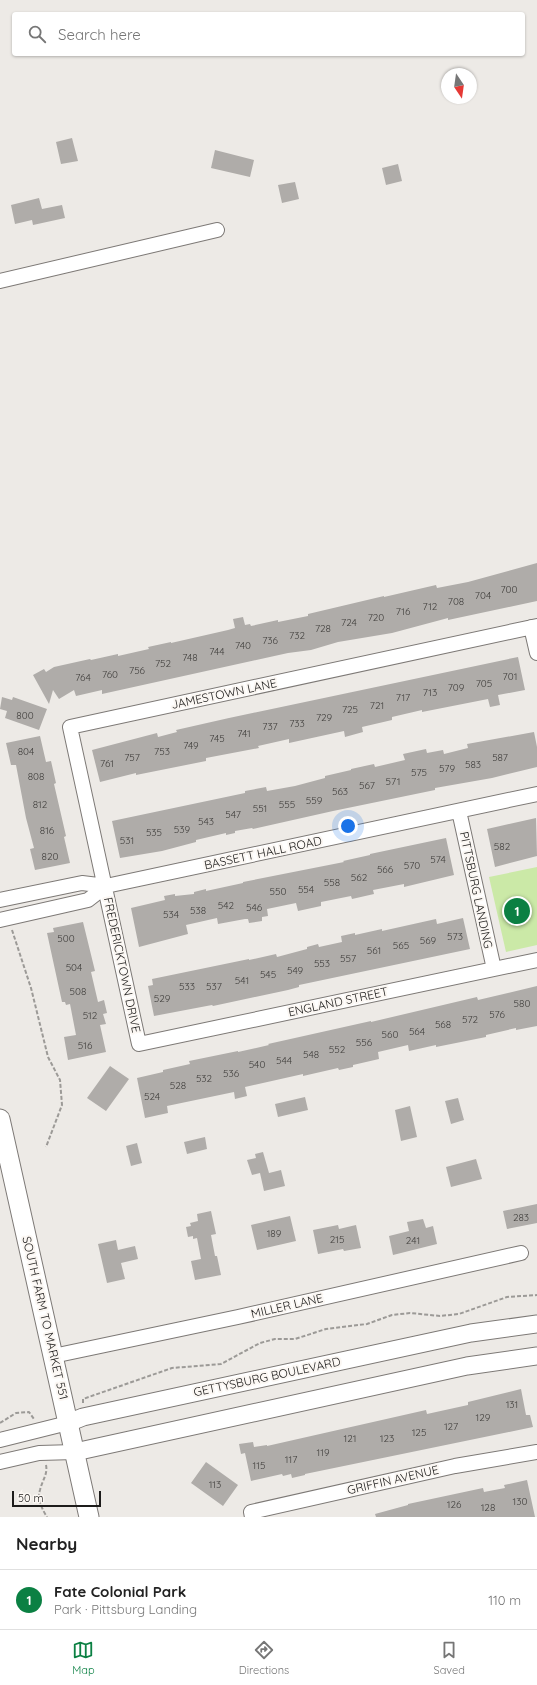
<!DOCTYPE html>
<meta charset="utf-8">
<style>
:root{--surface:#fff;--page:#f6f6f6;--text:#222;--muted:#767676;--line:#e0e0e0;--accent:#0b8043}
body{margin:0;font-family:Quicksand,sans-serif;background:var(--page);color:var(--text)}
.compass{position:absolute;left:441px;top:68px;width:36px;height:36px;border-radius:50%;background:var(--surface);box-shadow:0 1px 3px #0004;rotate:167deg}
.scale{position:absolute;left:12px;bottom:10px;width:89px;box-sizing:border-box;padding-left:4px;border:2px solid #1d1c1b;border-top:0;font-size:11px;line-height:14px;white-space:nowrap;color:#1d1c1b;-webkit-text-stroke:3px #fbf7f3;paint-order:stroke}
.you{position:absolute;left:348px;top:826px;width:14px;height:14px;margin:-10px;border:3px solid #fff;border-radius:50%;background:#1a73e8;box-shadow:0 0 0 6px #1a73e833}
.badge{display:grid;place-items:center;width:26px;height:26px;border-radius:50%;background:var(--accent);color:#fff;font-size:13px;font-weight:700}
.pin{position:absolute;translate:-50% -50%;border:2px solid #fff;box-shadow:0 1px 4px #0006}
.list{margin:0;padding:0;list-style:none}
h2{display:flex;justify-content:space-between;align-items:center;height:52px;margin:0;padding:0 16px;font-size:17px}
h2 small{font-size:13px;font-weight:400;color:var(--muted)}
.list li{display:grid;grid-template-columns:26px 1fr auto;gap:12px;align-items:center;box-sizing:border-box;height:60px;padding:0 16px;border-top:1px solid var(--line)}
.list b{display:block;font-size:15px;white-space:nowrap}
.list p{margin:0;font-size:13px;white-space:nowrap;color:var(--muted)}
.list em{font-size:13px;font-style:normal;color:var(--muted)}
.icon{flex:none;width:22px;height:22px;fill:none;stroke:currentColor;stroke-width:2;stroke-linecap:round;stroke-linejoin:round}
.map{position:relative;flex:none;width:537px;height:1517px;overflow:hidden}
.search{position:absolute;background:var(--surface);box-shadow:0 1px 3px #0004;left:12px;right:12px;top:12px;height:44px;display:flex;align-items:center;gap:10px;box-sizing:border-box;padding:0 14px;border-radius:4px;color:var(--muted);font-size:15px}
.sheet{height:112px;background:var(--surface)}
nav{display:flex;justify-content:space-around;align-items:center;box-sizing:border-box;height:56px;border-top:1px solid var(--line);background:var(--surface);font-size:11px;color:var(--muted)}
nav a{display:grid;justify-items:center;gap:2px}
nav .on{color:var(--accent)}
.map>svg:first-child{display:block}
.green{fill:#cbe9a7}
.building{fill:#afaca9}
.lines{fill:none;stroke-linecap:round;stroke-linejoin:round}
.minor-casing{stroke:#7d7976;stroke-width:16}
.tertiary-casing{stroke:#7d7976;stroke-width:19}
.secondary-casing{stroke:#7d7976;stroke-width:21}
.path{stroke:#9c9a97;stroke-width:2;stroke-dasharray:4 2;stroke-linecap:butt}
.minor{stroke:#fff;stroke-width:14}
.tertiary{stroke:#fff;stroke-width:17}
.secondary{stroke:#fff;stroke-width:19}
.labels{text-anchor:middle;stroke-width:4;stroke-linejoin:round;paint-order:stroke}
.number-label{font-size:10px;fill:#42403e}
.street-label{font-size:12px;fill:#1d1c1b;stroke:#fbf7f3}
</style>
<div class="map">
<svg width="537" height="1517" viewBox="0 0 537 1517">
<rect width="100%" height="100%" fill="#edeae6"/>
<path class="green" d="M 537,867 L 537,945 L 506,952 L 489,877 Z"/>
<path class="building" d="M 72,138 L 78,161 L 61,164 L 56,142 Z
M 215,150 L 254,160 L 250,177 L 211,168 Z
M 398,164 L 402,181 L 386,185 L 382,168 Z
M 295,182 L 299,199 L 282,203 L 278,185 Z
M 39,198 L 42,209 L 62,205 L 65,218 L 33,225 L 32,220 L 15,224 L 11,205 Z
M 537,563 L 537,601 L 448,620 L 448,618 L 392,633 L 338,642 L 311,650 L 288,653 L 102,694 L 102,690 L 76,696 L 74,690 L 59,699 L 53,690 L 49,704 L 33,675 L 44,669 L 46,672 L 54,667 L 90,659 L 91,660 L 118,654 L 118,656 L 149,649 L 148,647 L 171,642 L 171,643 L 228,630 L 235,628 L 233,619 L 243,617 L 245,625 L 250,624 L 251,626 L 278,620 L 278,622 L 308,616 L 308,614 L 384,596 L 384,597 L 436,585 L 437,588 L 468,582 Z
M 518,657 L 525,690 L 498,695 L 500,705 L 490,707 L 488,699 L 422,712 L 422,710 L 392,717 L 392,720 L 362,727 L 363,732 L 345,737 L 344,731 L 289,743 L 289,739 L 258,746 L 259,748 L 206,758 L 206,761 L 136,775 L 136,773 L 100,782 L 92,750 L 157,733 L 158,737 L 177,732 L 176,730 L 229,718 Z
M 2,697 L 12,700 L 13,697 L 47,709 L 39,730 L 5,718 L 7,711 L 0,709 Z
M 534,732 L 537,747 L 537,767 L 492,778 L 435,788 L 435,790 L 333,811 L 253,829 L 252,828 L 235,831 L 235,833 L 226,835 L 226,833 L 196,840 L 196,842 L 162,851 L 120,858 L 112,821 L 245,793 L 245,791 L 266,787 L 267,791 L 295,786 L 325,778 L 325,776 L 351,770 L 351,769 L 374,764 L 375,767 L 405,760 L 403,754 L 426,749 L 427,753 L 443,750 L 444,754 L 468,748 L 467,744 Z
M 40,736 L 46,762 L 51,761 L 56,783 L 54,784 L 66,836 L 64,837 L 70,863 L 35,870 L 30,849 L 34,848 L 26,818 L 16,765 L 11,765 L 6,743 Z
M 536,818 L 537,856 L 495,867 L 487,829 Z
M 446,838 L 454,875 L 404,887 L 404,884 L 373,890 L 374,894 L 352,899 L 351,896 L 321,902 L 321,906 L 298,911 L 296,903 L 267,909 L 268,916 L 262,917 L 262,921 L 249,923 L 248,919 L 245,919 L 218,924 L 217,918 L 186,925 L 188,934 L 139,947 L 131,908 L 165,900 L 164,896 L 175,894 L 175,896 L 194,894 L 194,892 L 206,889 L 206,891 L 243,883 L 243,882 L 344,862 L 343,861 L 370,855 L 370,854 Z
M 463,918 L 470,949 L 299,985 L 299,987 L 288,990 L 213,1006 L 212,1005 L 154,1016 L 148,986 L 153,985 L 152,979 L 249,959 L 249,960 L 276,954 L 277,957 L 307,949 L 307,947 L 318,944 L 319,947 L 342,942 L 341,936 L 355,933 L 355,935 L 382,929 L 382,931 L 436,919 L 437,924 Z
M 83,922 L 95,971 L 91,972 L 98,1002 L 104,1000 L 107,1013 L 103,1014 L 106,1024 L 100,1025 L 106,1052 L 68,1060 L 64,1037 L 76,1035 L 70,1004 L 66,1005 L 65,1002 L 62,1002 L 47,933 L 54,932 L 53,928 Z
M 537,986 L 537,1026 L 516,1030 L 516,1028 L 486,1035 L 486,1037 L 436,1047 L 436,1045 L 409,1051 L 408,1045 L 378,1052 L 379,1059 L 353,1065 L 353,1067 L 339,1070 L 338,1068 L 303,1076 L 303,1074 L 245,1087 L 247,1096 L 235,1099 L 234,1092 L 167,1106 L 168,1113 L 145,1118 L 137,1078 L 163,1072 L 163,1070 L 190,1064 L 189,1061 L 238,1051 L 238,1052 L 269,1045 L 268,1044 L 371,1021 L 371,1022 L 477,997 L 478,1000 Z
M 110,1066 L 129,1079 L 106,1111 L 87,1098 Z
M 305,1097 L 308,1110 L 278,1117 L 275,1104 Z
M 458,1098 L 464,1120 L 451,1124 L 445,1101 Z
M 410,1106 L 417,1137 L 401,1141 L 395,1110 Z
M 205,1137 L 207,1149 L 187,1154 L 184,1142 Z
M 137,1143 L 142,1163 L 131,1166 L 126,1146 Z
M 263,1152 L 269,1173 L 281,1170 L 285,1186 L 264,1191 L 260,1173 L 252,1175 L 247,1160 L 256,1158 L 255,1154 Z
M 476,1159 L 482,1179 L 451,1187 L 446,1167 Z
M 537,1204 L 537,1223 L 507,1229 L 503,1211 Z
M 211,1211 L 216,1234 L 211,1235 L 215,1256 L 217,1256 L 221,1275 L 195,1280 L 191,1261 L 201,1259 L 197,1238 L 193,1239 L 193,1236 L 188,1237 L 186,1227 L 191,1226 L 190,1223 L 198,1221 L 197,1214 Z
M 290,1216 L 296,1241 L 257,1250 L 251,1225 Z
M 423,1219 L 426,1228 L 433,1226 L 437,1244 L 393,1255 L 389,1236 L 409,1231 L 407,1222 Z
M 338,1225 L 339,1229 L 356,1225 L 361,1248 L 344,1251 L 343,1249 L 318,1254 L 313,1230 Z
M 116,1240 L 118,1250 L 135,1246 L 138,1259 L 121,1263 L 125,1279 L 107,1283 L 98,1244 Z
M 521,1389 L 526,1415 L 530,1415 L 533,1427 L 305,1474 L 305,1475 L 292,1478 L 291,1474 L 283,1476 L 282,1474 L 251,1481 L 245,1453 L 241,1454 L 239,1444 L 253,1442 L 254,1447 L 267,1445 L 267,1446 L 426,1410 L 427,1414 L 468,1405 L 468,1402 Z
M 206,1462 L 238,1485 L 223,1506 L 191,1483 Z
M 527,1480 L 535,1517 L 376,1517 L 375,1514 L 408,1505 L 408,1504 L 483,1488 L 484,1492 L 505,1488 L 504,1485 Z"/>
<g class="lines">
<defs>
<path id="minor" d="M 0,281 L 217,230
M 537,626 L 70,727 L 139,1044 L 537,960
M 531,627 L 537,653
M 459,811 L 494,969
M 0,900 L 82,883 L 106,886 L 537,794
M 0,920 L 88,900 L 106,886
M 53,1356 L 238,1317 L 521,1253
M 0,1440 L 68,1423
M 0,1462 L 39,1453 L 75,1452
M 252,1517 L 251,1512 L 455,1466 L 537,1452"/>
<path id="tertiary" d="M 68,1423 L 83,1417 L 471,1333 L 537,1324
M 75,1452 L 467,1366 L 537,1356"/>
<path id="secondary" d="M 0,1119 L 89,1517"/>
</defs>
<use href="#minor" class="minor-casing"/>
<use href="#tertiary" class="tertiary-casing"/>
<use href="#secondary" class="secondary-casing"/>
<path class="path" d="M 12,930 L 31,988 L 48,1057 L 60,1080 L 62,1105 L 46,1147
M 83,1403 L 83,1399 L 172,1368 L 221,1364 L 260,1343 L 275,1339 L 295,1339 L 326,1329 L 367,1324 L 392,1315 L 410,1313 L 440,1316 L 459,1314 L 507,1297 L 537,1295
M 0,1423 L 16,1413 L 29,1412 L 34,1419
M 46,1465 C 48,1474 42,1481 40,1490 C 37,1499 42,1509 47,1517"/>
<use href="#minor" class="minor"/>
<use href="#tertiary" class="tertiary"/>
<use href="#secondary" class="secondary"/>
</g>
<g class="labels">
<g class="number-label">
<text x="509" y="593">700</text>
<text x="483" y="599">704</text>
<text x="456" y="605">708</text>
<text x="430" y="610">712</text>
<text x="403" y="615">716</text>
<text x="376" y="621">720</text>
<text x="349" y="626">724</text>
<text x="323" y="632">728</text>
<text x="297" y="639">732</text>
<text x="270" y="644">736</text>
<text x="243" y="649">740</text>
<text x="217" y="655">744</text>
<text x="190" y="661">748</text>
<text x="163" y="667">752</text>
<text x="137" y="674">756</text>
<text x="110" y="678">760</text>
<text x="510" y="680">701</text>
<text x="83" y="681">764</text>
<text x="484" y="687">705</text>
<text x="456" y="691">709</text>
<text x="430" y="696">713</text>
<text x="403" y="701">717</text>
<text x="377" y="709">721</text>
<text x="350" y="713">725</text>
<text x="25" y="719">800</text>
<text x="324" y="721">729</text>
<text x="297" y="727">733</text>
<text x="270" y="730">737</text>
<text x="244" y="737">741</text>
<text x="217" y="742">745</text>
<text x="191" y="749">749</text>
<text x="26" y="755">804</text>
<text x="162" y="755">753</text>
<text x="132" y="761">757</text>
<text x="500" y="761">587</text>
<text x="107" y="767">761</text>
<text x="473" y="768">583</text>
<text x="447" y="772">579</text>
<text x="419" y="776">575</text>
<text x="36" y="780">808</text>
<text x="393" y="785">571</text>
<text x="367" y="789">567</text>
<text x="340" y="795">563</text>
<text x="314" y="804">559</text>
<text x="40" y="808">812</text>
<text x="287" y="808">555</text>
<text x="260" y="812">551</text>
<text x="233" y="818">547</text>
<text x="206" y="825">543</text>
<text x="182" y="833">539</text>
<text x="47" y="834">816</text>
<text x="154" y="836">535</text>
<text x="127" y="844">531</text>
<text x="502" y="850">582</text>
<text x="50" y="860">820</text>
<text x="438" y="863">574</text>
<text x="412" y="869">570</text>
<text x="385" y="873">566</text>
<text x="359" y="881">562</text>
<text x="332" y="886">558</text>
<text x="306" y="893">554</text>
<text x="278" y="895">550</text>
<text x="226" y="909">542</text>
<text x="254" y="911">546</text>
<text x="198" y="914">538</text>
<text x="171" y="918">534</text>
<text x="455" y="940">573</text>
<text x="66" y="942">500</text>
<text x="428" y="944">569</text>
<text x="401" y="949">565</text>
<text x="374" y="954">561</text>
<text x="348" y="962">557</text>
<text x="322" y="967">553</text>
<text x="74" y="971">504</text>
<text x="295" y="974">549</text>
<text x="268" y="978">545</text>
<text x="242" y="984">541</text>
<text x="187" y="990">533</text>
<text x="214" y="990">537</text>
<text x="78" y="995">508</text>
<text x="162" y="1002">529</text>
<text x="522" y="1007">580</text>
<text x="497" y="1018">576</text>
<text x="90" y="1019">512</text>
<text x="470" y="1023">572</text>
<text x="443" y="1028">568</text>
<text x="417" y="1035">564</text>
<text x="390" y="1038">560</text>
<text x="364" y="1046">556</text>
<text x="85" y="1049">516</text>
<text x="337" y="1053">552</text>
<text x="311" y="1058">548</text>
<text x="284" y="1064">544</text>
<text x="257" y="1068">540</text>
<text x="231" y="1077">536</text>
<text x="204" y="1082">532</text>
<text x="178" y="1089">528</text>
<text x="152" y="1100">524</text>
<text x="521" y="1221">283</text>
<text x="274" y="1237">189</text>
<text x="337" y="1243">215</text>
<text x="413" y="1244">241</text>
<text x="512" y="1408">131</text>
<text x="483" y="1421">129</text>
<text x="451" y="1430">127</text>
<text x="419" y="1436">125</text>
<text x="350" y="1442">121</text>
<text x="387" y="1442">123</text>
<text x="323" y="1456">119</text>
<text x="291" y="1463">117</text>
<text x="259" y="1469">115</text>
<text x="215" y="1488">113</text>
<text x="520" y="1505">130</text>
<text x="454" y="1508">126</text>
<text x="488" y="1511">128</text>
</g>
<g class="street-label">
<text transform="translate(224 694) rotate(-12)" y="4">JAMESTOWN LANE</text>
<text transform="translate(263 853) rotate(-12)" y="4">BASSETT HALL ROAD</text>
<text transform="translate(476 890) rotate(78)" y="4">PITTSBURG LANDING</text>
<text transform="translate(122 965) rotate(78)" y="4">FREDERICKTOWN DRIVE</text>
<text transform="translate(338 1002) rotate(-12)" y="4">ENGLAND STREET</text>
<text transform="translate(287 1306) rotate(-13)" y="4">MILLER LANE</text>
<text transform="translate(45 1318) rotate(77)" y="4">SOUTH FARM TO MARKET 551</text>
<text transform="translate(267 1377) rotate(-12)" y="4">GETTYSBURG BOULEVARD</text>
<text transform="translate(393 1480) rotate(-13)" y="4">GRIFFIN AVENUE</text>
</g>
</g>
</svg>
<svg class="compass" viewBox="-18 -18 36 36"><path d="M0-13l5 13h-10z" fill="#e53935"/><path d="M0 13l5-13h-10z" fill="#767676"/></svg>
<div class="scale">50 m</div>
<div class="you"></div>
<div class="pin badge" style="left:517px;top:911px">1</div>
<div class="search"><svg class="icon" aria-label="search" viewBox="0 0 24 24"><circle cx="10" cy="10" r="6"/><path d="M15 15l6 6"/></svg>Search here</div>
</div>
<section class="sheet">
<h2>Nearby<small></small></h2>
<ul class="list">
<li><span class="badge">1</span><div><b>Fate Colonial Park</b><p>Park · Pittsburg Landing</p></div><em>110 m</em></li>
</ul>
</section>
<nav>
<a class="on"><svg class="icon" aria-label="map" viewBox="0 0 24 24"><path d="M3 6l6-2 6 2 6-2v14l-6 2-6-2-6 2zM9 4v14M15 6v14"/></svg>Map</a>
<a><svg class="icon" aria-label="directions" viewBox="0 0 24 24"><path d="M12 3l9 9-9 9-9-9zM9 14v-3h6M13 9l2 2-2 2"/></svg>Directions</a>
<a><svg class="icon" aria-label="saved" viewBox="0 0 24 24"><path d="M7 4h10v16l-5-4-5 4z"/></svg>Saved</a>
</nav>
